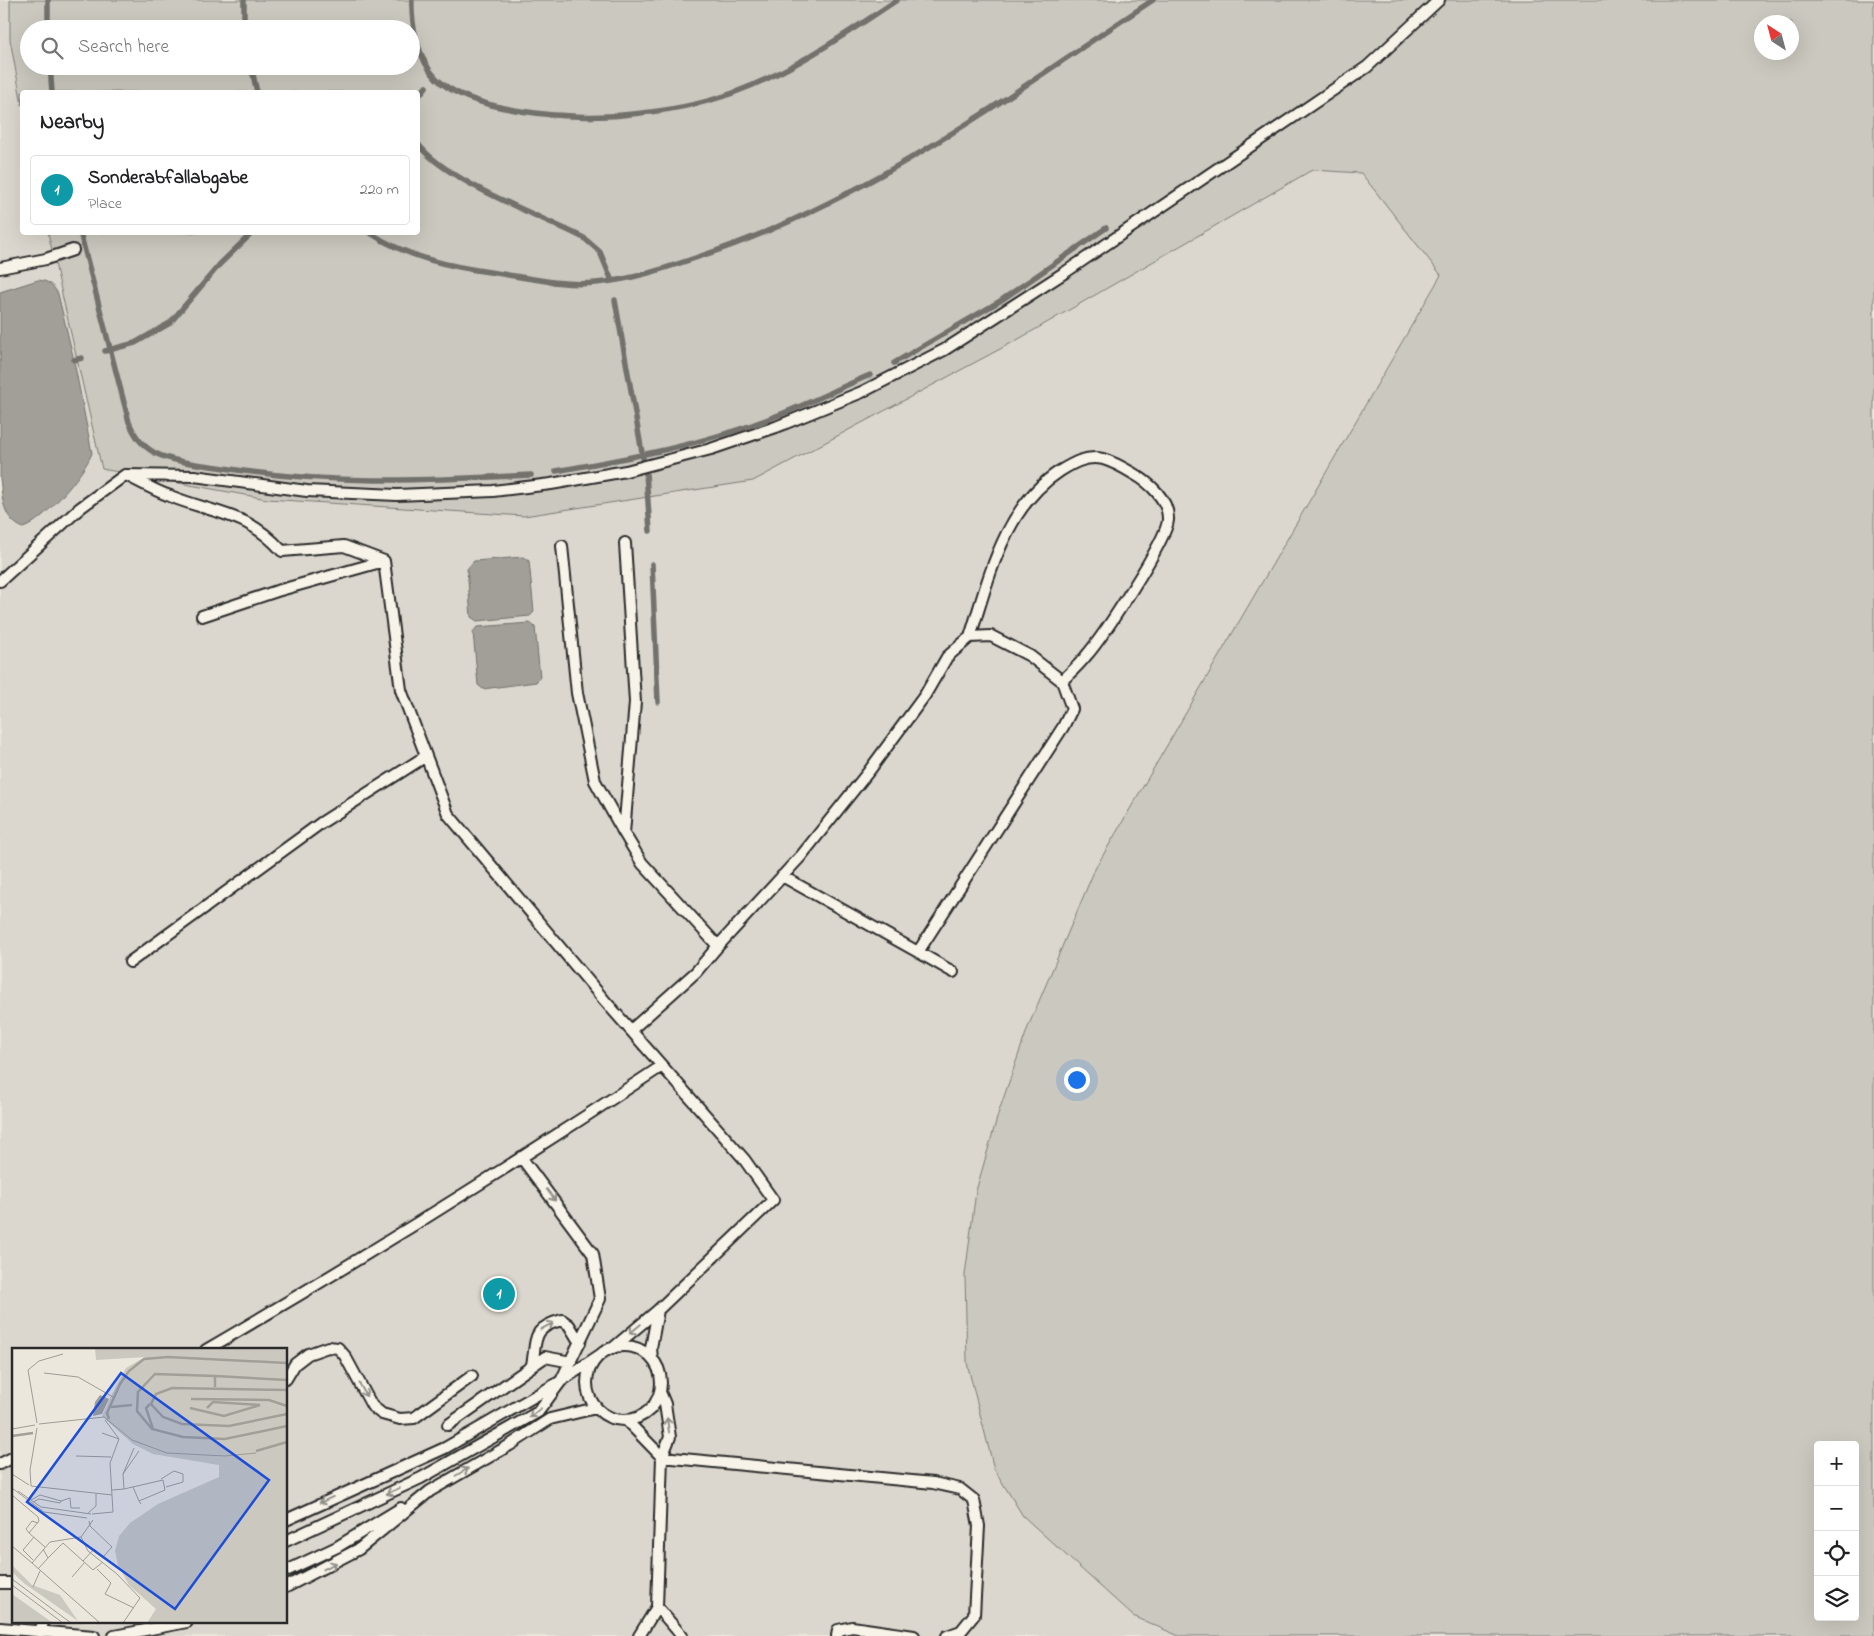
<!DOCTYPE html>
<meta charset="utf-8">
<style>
:root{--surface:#fff;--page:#f6f6f6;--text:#202124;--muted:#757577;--line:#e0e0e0;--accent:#db2777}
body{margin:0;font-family:"Indie Flower",sans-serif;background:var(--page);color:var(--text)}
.controls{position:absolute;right:15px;bottom:15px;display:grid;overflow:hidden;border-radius:5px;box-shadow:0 5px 20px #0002}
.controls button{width:45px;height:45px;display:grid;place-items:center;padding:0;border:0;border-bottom:1px solid var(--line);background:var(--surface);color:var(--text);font:25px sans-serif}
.compass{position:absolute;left:1754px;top:15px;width:45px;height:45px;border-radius:50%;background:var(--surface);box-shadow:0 5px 20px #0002;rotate:324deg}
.you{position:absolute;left:1076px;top:1079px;width:18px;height:18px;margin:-12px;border:4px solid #fff;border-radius:50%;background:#1a73e8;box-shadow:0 0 0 8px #1a73e833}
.badge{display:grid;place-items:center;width:32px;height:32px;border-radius:50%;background:var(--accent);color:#fff;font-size:16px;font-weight:700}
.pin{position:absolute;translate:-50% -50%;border:2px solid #fff;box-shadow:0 1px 5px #0006}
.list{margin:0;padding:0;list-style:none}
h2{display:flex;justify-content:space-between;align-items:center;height:65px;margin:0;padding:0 20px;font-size:21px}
h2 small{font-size:16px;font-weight:400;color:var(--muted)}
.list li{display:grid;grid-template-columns:32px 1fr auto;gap:15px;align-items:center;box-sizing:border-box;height:70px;margin:0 10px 10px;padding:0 10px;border:1px solid var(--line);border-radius:5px}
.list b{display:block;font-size:19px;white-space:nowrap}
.list p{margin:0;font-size:16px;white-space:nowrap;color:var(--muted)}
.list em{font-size:16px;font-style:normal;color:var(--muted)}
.icon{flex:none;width:28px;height:28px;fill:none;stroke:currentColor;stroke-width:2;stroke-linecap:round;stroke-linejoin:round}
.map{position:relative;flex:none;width:1874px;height:1636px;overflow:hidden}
.search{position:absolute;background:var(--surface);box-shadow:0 5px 20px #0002;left:20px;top:20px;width:400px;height:55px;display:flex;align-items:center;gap:12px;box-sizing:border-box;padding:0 18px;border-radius:28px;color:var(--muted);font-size:19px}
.panel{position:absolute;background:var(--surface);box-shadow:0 5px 20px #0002;left:20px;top:90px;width:400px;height:145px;border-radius:5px}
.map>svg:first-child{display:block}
.built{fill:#dbd7ce;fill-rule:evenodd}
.green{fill:#cbc8bf;stroke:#7b7a75;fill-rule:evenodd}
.water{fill:#a29f98;stroke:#72716c}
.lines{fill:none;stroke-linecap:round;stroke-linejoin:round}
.stream{stroke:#72716c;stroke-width:5.5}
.lane-casing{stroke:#2b2b2b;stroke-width:14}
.lane{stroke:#f7f3e8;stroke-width:10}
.oneway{stroke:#918f8a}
.inset-river{fill:none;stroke:#a29f98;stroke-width:2.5}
.inset-road{fill:none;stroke:#9e9c96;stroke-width:1}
.view{fill:#1d4ed8;fill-opacity:0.15;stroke:#1d4ed8;stroke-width:2.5}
.inset-edge{fill:none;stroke:#2b2b2b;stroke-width:2.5}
</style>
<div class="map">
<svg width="1874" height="1636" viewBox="0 0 1874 1636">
<rect width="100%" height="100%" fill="#ebe7dd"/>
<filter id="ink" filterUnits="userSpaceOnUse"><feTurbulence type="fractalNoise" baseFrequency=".02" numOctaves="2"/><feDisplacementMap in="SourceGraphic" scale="10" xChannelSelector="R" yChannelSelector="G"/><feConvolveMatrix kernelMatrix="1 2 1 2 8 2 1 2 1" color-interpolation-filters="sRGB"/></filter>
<g filter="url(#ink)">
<path class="built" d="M 0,0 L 10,0 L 10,39 L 22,105 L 22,232 L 48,233 L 52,256 L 1017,340 L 1312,170 L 1361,173 L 1441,274 L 1095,869 L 1028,1026 L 999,1111 L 976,1191 L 965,1274 L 967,1363 L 1023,1516 L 1133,1616 L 1179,1636 L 0,1636 ZM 14,1350 L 286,1350 L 286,1622 L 14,1622 Z"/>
<path class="green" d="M 10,0 L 1874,0 L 1874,1636 L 1179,1636 L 1133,1616 L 1023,1516 L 994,1469 L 967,1363 L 965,1275 L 976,1191 L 999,1111 L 1028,1027 L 1095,869 L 1441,275 L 1361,173 L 1312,170 L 1017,340 L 753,481 L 524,516 L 267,499 L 102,469 L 48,233 L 418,232 L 418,92 L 22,92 L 22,105 L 10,39 ZM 1762,22 L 1792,22 L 1792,52 L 1762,52 ZM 29,29 L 411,29 L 411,66 L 29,66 ZM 1818,1445 L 1855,1445 L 1855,1617 L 1818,1617 Z"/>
<path class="water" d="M 38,280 C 49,281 53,285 58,294 L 73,356 L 92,453 C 85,473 43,522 23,528 C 2,518 3,499 0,479 L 0,292 Z
M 523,557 L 529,561 L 534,612 L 530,616 L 477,621 L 471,617 L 467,569 L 474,561 Z
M 530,623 L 535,627 L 540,677 L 536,682 L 483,689 L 478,685 L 473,632 L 477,627 Z"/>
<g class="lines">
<path class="stream" d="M 244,0 L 244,29
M 412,0 C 411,25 418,59 436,78 C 470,113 575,120 622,115 C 658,112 698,106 733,93 C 793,71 844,35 897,0
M 48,29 L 48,0
M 50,66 L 52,92
M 251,66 L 257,92
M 418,97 L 426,87
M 418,144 C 447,182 539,215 584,238 L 600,252 L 612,281
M 80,232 L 129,422 C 135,436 141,445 155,453 C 173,462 198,464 218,467 C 322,485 426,481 531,475
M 369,232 C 407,258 452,267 496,273 C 528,278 563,286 596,283 C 632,280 666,268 701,256 C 867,202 1009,95 1153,0
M 615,300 L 643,458
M 105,351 L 135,343 L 170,323 L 220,264 L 253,232
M 74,360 L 82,358
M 894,363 L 1000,301 L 1106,228
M 556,471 C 630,458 706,444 776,416 C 808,404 839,388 870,375
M 646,473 L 650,531
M 652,564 L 658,702"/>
<defs>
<path id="lane" d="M 0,268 L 46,259 L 73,250
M 128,476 C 142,483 155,491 170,496 C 214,514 248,512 282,551 L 344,546 L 384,561 L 401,690 L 448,814 L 605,1001 L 744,1159 L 773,1200 L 658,1310 L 613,1348
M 625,543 L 635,702 L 624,833 L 642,863 L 718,946 L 696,972 L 631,1030
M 562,546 L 577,693 L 595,781 L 624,833
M 0,581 L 80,508 L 125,475 L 194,476 L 307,491 L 397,495 L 493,491 L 551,484 L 626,471 L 711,449 L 776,427 L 862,392 L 944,350 L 1067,271 L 1367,67 L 1439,0
M 202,616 L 277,591 L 384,561
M 970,637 C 989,578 1004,507 1060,471 C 1073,463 1087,455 1103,459 C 1114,462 1124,468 1134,474 C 1150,483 1169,500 1168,520 C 1167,540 1102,638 1086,656 C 1079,665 1070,673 1062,681
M 782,876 L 918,952
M 718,946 L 801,856 L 869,771 L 925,695 L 947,657 L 970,637 L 991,636 L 1030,656 L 1062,681 L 1072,709 L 1063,727 L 918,952 L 953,972
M 130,962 L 321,823 L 426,756
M587 1383a37 37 0 1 1 74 0a37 37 0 1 1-74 0Z
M 206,1350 C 360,1260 513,1165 662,1066
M 652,1359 L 651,1348 L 658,1310
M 532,1365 C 537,1339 531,1328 562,1320 L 569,1325 L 580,1343
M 286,1379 L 295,1364 L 308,1354 L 328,1347 L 338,1348 L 345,1356 L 372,1406 L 382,1414 L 400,1419 L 414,1418 L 472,1376
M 627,1421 L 662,1457 L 933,1483 L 960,1489 L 974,1500 L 979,1526 L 974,1615 L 961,1631 L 947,1636
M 448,1425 L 545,1357 L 571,1362
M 0,1464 L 14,1457
M 286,1520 L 445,1448 L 561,1381 L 600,1355
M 286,1541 L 421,1478 L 538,1412 L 561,1381 L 600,1299 L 593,1254 L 521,1157
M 286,1571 L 337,1547 L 401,1508
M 0,1583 L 14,1583
M 286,1587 L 359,1549 L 430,1491 L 510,1445 L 550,1419 L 596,1408
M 657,1607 L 682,1636
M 0,1628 L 94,1636
M 40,1632 L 43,1622
M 114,1636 L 187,1622
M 639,1636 L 657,1607 L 662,1457 L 670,1437 L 665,1404 L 660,1392
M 837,1636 L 838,1630 L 852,1627 L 914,1636"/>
</defs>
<use href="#lane" class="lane-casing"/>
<use href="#lane" class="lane"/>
</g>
<defs><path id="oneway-shaft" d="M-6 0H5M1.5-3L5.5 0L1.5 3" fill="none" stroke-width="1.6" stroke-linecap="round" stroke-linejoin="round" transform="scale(1.25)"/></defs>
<g class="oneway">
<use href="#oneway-shaft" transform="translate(551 1195) rotate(53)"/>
<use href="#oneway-shaft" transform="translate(547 1326) rotate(-28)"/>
<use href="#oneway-shaft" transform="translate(635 1329) rotate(140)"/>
<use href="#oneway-shaft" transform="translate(363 1390) rotate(62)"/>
<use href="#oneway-shaft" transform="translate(535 1413) rotate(142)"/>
<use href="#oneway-shaft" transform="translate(668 1425) rotate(-98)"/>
<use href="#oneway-shaft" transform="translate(462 1472) rotate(-30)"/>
<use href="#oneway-shaft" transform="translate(393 1491) rotate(155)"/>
<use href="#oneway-shaft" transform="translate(326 1500) rotate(156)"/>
<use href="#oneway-shaft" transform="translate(330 1566) rotate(-27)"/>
</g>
</g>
<g transform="translate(12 1348)">
<rect width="275" height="275" fill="#ebe7dd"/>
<path d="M 83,0 L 275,0 L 275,275 L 135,275 L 144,261 L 117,237 L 106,217 L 103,203 L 107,188 L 118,175 L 146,156 L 207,129 L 207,117 L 141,106 L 121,96 L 102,79 L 90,68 L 99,48 L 114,20 L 133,9 L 84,12 ZM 0,217 L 20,237 L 48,247 L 66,273 L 13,236 L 0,224 ZM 0,246 L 41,275 L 0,275 Z" fill="#cbc8bf"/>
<path d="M 88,47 L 97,51 L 90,66 L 81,68 L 83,54 Z" fill="#a29f98"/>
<path class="inset-river" d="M 204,28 L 275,32M 203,39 L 203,28 L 143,26 L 126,44 L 125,63 L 140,81 L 171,89 L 213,91 L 275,78M 275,42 L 160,40 L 144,46 L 139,56 L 151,69 L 170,76 L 217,78 L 275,66M 179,51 L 257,52 L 275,58M 138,56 L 134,60 L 141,81M 99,59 L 120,57M 178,60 L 212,68 L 248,57 L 201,54 L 195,60M 97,71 L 95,65 L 108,36 L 117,23 L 132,11 L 156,9 L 275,15M 0,88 L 21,85M 244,103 L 275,94"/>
<path class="inset-road" d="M 32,25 L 66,29 L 101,49M 25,75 L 16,22 L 27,13 L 51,6M 27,76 L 92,69 L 120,92 L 155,105 L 213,108 L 244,105M 25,80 L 18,122 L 19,138 L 100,147M 0,81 L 23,77M 90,85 L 107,91M 64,108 L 99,109M 0,126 L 17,137M 111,126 L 122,100M 149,131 L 162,123 L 171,126 L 171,134 L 154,139M 121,139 L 127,153M 0,140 L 32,164 L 75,170M 112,141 L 151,132 L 153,142 L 127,153 L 129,156M 100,142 L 112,141 L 111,126 L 127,103M 6,143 L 29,159 L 79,166M 0,147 L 26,169 L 27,173 L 17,185 L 33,199M 19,152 L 28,147 L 49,153 L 48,155 L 27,151 L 21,154M 49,153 L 58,150 L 59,160 L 68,160M 75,166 L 84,158 L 84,146M 80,166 L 101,164 L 98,115 L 107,91 L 93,72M 81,172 L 69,189 L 38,194 L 20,215 L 88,275M 17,185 L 14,181 L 20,173 L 26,175M 69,189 L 76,203 L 105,226 L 128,250 L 111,275M 51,195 L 81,222 L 91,214M 0,198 L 20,215M 36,210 L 51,195M 21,212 L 11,202 L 22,189M 71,213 L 82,201 L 91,209 L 100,199 L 78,178 L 77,173M 26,221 L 36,210 L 31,201M 85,221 L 99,235 L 93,246 L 122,260M 60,229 L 73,214M 0,231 L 59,275M 0,237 L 51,275M 21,239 L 28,223"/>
<path class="view" d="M 109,25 L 257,132 L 163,261 L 15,154 Z"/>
<rect width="275" height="275" class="inset-edge"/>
</g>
</svg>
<div class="controls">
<button>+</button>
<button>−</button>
<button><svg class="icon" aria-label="locate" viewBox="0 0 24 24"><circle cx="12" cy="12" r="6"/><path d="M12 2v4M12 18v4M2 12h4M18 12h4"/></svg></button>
<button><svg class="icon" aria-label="layers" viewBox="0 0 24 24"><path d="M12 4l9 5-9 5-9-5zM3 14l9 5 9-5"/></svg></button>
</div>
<svg class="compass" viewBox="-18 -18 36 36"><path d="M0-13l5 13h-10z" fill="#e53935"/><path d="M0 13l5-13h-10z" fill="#757577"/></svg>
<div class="you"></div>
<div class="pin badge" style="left:499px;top:1294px;background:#0f9aa8">1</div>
<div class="search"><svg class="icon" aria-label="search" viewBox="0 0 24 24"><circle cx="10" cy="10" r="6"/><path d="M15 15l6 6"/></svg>Search here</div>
<section class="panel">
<h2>Nearby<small></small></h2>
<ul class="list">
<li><span class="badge" style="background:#0f9aa8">1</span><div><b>Sonderabfallabgabe</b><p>Place</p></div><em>220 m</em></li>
</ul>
</section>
</div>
